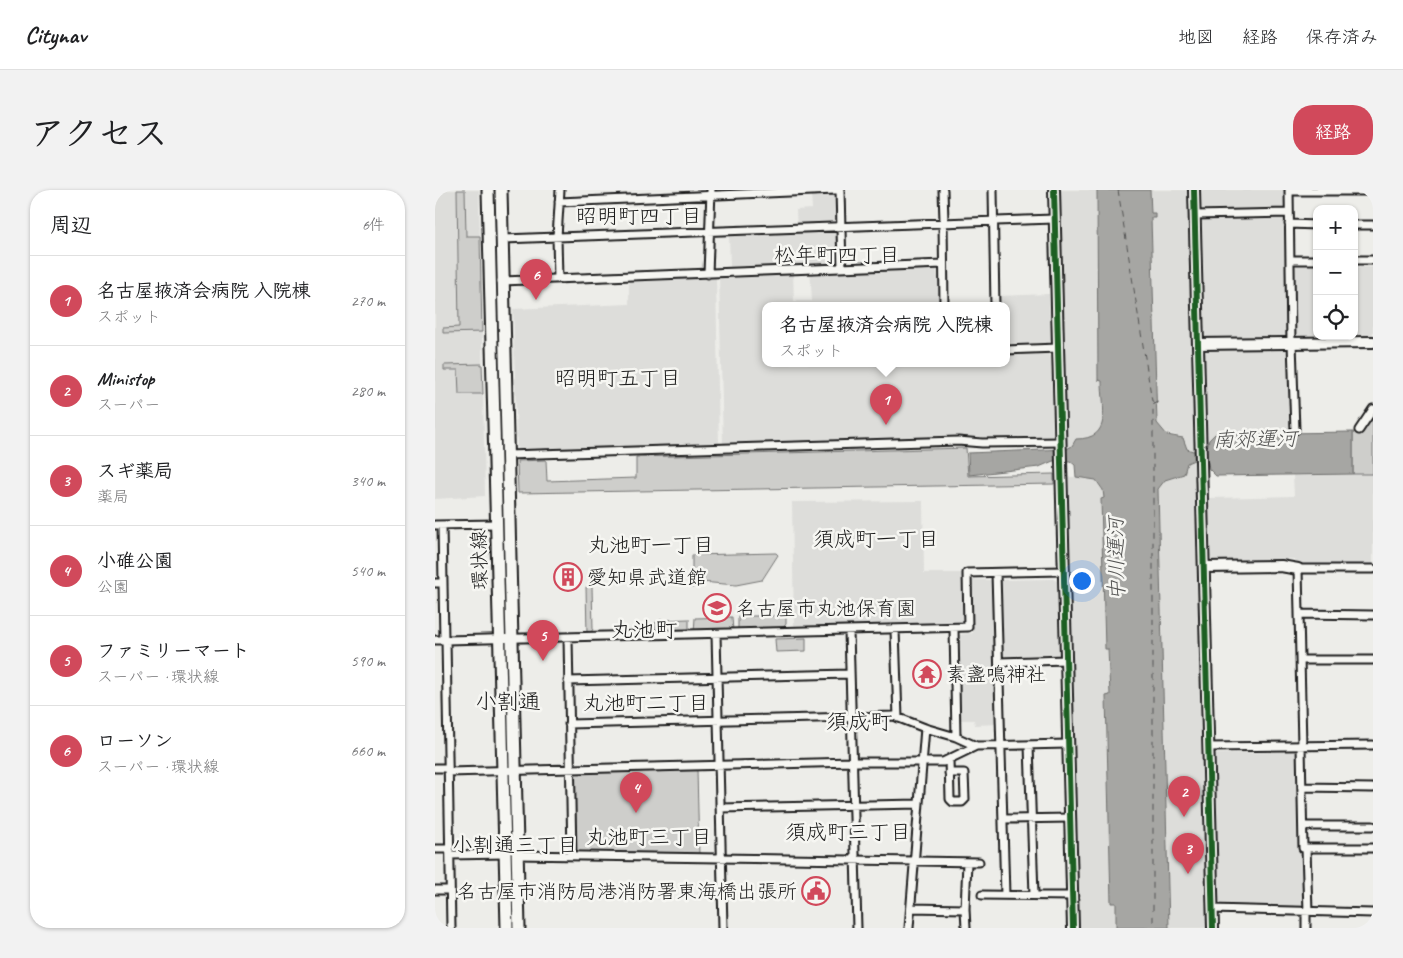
<!DOCTYPE html>
<html lang="ja">
<meta charset="utf-8">
<style>
:root{--surface:#fff;--page:#f2f2f2;--text:#202124;--muted:#757577;--line:#e0e0e0;--accent:#d1495b}
body{margin:0;font-family:Caveat,"Klee One",sans-serif;background:var(--page);color:var(--text)}
.controls{position:absolute;right:15px;top:15px;display:grid;overflow:hidden;border-radius:10px;box-shadow:0 1px 4px #0004}
.controls button{width:45px;height:45px;display:grid;place-items:center;padding:0;border:0;border-bottom:1px solid var(--line);background:var(--surface);color:var(--text);font:25px sans-serif}
.you{position:absolute;left:646px;top:390px;width:18px;height:18px;margin:-12px;border:4px solid #fff;border-radius:50%;background:#1a73e8;box-shadow:0 0 0 8px #1a73e833}
.badge{display:grid;place-items:center;width:32px;height:32px;border-radius:50%;background:var(--accent);color:#fff;font-size:16px;font-weight:700}
.pin{position:absolute;translate:-50% -41px;filter:drop-shadow(0 1px 2px #0008)}
.pin::after{content:'';position:absolute;top:26px;width:18px;height:15px;background:inherit;clip-path:polygon(0 0,100% 0,50% 100%)}
.popup{position:absolute;left:327px;top:112px;width:248px;height:65px;box-sizing:border-box;display:grid;place-content:center;border-radius:10px;background:var(--surface);filter:drop-shadow(0 1px 4px #0005);font-size:16px;white-space:nowrap;color:var(--muted)}
.popup b{font-size:19px;color:var(--text)}
.popup::after{content:'';position:absolute;left:50%;top:100%;margin-left:-10px;border:10px solid transparent;border-top-color:var(--surface)}
.list{margin:0;padding:0;list-style:none}
h2{display:flex;justify-content:space-between;align-items:center;height:65px;margin:0;padding:0 20px;font-size:21px}
h2 small{font-size:16px;font-weight:400;color:var(--muted)}
.list li{display:grid;grid-template-columns:32px 1fr auto;gap:15px;align-items:center;box-sizing:border-box;height:90px;padding:0 20px;border-top:1px solid var(--line)}
.list b{display:block;font-size:19px;white-space:nowrap}
.list p{margin:0;font-size:16px;white-space:nowrap;color:var(--muted)}
.list em{font-size:16px;font-style:normal;color:var(--muted)}
.icon{flex:none;width:28px;height:28px;fill:none;stroke:currentColor;stroke-width:2;stroke-linecap:round;stroke-linejoin:round}
.map{position:relative;flex:none;width:938px;height:738px;overflow:hidden;border-radius:20px}
header{display:flex;align-items:center;gap:30px;box-sizing:border-box;height:70px;padding:0 25px;background:var(--surface);border-bottom:1px solid var(--line)}
header strong{font-size:24px}
nav{display:flex;gap:28px;margin-inline-start:auto;font-size:18px}
.intro{display:flex;align-items:center;justify-content:space-between;box-sizing:border-box;height:120px;padding:0 30px}
h1{margin:0;font-size:35px}
.button{padding:12px 22px;border-radius:20px;background:var(--accent);color:#fff;font-size:18px;font-weight:700}
main{display:flex;gap:30px;padding:0 30px}
aside{flex:1;background:var(--surface);border-radius:20px;box-shadow:0 1px 4px #0004}
.map>svg:first-child{display:block}
.built{fill:#ddddda}
.green{fill:#cececb;stroke:#757574}
.water{fill:#a6a6a3;stroke:#6f6f6d}
.lines{fill:none;stroke-linecap:round;stroke-linejoin:round}
.ferry{stroke:#535352;stroke-width:1;stroke-dasharray:6 5;stroke-linecap:butt}
.street-casing{stroke:#1c1c1c;stroke-width:11}
.secondary-casing{stroke:#1c1c1c;stroke-width:14}
.primary-casing{stroke:#1c1c1c;stroke-width:15}
.street{stroke:#f6f6f2;stroke-width:7}
.secondary{stroke:#f6f6f2;stroke-width:10}
.primary{stroke:#f6f6f2;stroke-width:11}
.cycleway-casing{stroke:#f6f6f2;stroke-width:9}
.cycleway{stroke:#1b5e20;stroke-width:6}
.labels{text-anchor:middle;stroke-width:5;stroke-linejoin:round;paint-order:stroke}
.street-label{font-size:20px;fill:#1c1c1c;stroke:#f6f6f2}
.poi-label{font-size:20px;fill:#1c1c1c;stroke:#f6f6f2;text-anchor:start}
.neighbourhood-label{font-size:21px;fill:#1c1c1c;stroke:#f6f6f2}
.water-label{font-size:21px;font-style:italic;fill:#535352;stroke:#f6f6f2}
.quarter-label{font-size:22px;fill:#1c1c1c;stroke:#f6f6f2}
</style>
<header>
<strong>Citynav</strong>
<nav><a>地図</a><a>経路</a><a>保存済み</a></nav>
</header>
<div class="intro"><h1>アクセス</h1><a class="button">経路</a></div>
<main>
<aside>
<h2>周辺<small>6件</small></h2>
<ul class="list">
<li><span class="badge">1</span><div><b>名古屋掖済会病院 入院棟</b><p>スポット</p></div><em>270 m</em></li>
<li><span class="badge">2</span><div><b>Ministop</b><p>スーパー</p></div><em>280 m</em></li>
<li><span class="badge">3</span><div><b>スギ薬局</b><p>薬局</p></div><em>340 m</em></li>
<li><span class="badge">4</span><div><b>小碓公園</b><p>公園</p></div><em>540 m</em></li>
<li><span class="badge">5</span><div><b>ファミリーマート</b><p>スーパー · 環状線</p></div><em>590 m</em></li>
<li><span class="badge">6</span><div><b>ローソン</b><p>スーパー · 環状線</p></div><em>660 m</em></li>
</ul>
</aside>
<div class="map">
<svg width="938" height="738" viewBox="0 0 938 738">
<rect width="100%" height="100%" fill="#edede9"/>
<filter id="ink" filterUnits="userSpaceOnUse"><feTurbulence type="fractalNoise" baseFrequency=".02" numOctaves="2"/><feDisplacementMap in="SourceGraphic" scale="10" xChannelSelector="R" yChannelSelector="G"/><feConvolveMatrix kernelMatrix="1 2 1 2 8 2 1 2 1" color-interpolation-filters="sRGB"/></filter>
<g filter="url(#ink)">
<path class="built" d="M 0,0 L 44,0 L 50,306 L 0,309 Z
M 625,0 L 662,0 L 663,190 L 667,190 L 668,233 L 665,241 L 661,245 L 652,249 L 641,250 L 637,256 L 632,259 Z
M 715,0 L 753,0 L 759,261 L 752,259 L 746,247 L 729,242 L 722,233 L 716,28 L 720,23 L 716,23 Z
M 766,0 L 850,0 L 851,19 L 769,21 L 767,18 Z
M 398,2 L 401,3 L 402,82 L 502,79 L 505,116 L 331,116 L 331,174 L 571,174 L 571,164 L 612,163 L 616,167 L 618,249 L 516,249 L 288,257 L 284,85 L 358,82 L 359,111 L 377,111 L 375,77 L 295,78 L 294,43 L 362,40 L 361,20 L 377,19 L 376,3 Z
M 851,27 L 854,147 L 772,148 L 770,145 L 767,31 L 769,28 Z
M 862,76 L 882,76 L 882,146 L 919,146 L 919,77 L 938,77 L 938,148 L 861,147 L 859,146 L 858,79 Z
M 281,87 L 284,256 L 82,262 L 78,119 L 194,114 L 194,90 Z
M 614,104 L 616,151 L 613,153 L 571,154 L 571,116 L 564,116 L 563,106 Z
M 853,158 L 856,161 L 857,242 L 780,244 L 774,250 L 772,258 L 770,163 L 774,159 Z
M 759,270 L 771,738 L 734,738 L 723,306 L 723,299 L 730,290 L 749,284 L 752,273 Z
M 938,284 L 938,376 L 867,376 L 859,369 L 778,370 L 776,368 L 774,308 L 859,306 L 858,285 Z
M 632,287 L 651,287 L 661,290 L 668,300 L 670,308 L 666,309 L 671,459 L 673,459 L 675,506 L 671,506 L 676,712 L 681,713 L 681,738 L 644,738 Z
M 488,311 L 489,383 L 529,383 L 530,432 L 527,435 L 359,439 L 357,312 Z
M 618,389 L 622,391 L 624,468 L 567,469 L 564,392 L 567,390 Z
M 537,390 L 556,390 L 559,393 L 563,534 L 540,535 L 539,530 L 523,530 L 522,445 L 538,443 Z
M 865,561 L 868,719 L 786,716 L 784,714 L 780,564 Z"/>
<path class="green" d="M 22,0 L 30,0 L 31,46 L 45,46 L 47,142 L 8,143 L 8,138 L 24,137 Z
M 47,174 L 48,204 L 24,204 L 23,180 L 9,180 L 9,175 Z
M 938,225 L 938,284 L 918,284 L 918,242 L 928,240 Z
M 531,258 L 533,286 L 619,284 L 619,294 L 83,303 L 82,271 L 111,270 L 112,291 L 201,288 L 201,267 Z
M 341,363 L 343,365 L 327,390 L 301,395 L 266,392 L 257,398 L 257,365 Z
M 151,397 L 157,397 L 158,439 L 155,444 L 152,444 Z
M 315,426 L 351,426 L 351,434 L 347,439 L 303,440 L 303,427 Z
M 297,427 L 298,441 L 259,442 L 260,428 Z
M 254,429 L 254,442 L 223,443 L 220,438 L 221,432 L 225,430 Z
M 371,448 L 371,461 L 341,462 L 340,449 Z
M 262,580 L 264,665 L 145,663 L 140,661 L 139,585 L 141,583 Z"/>
<path class="water" d="M 662,0 L 715,0 L 716,23 L 720,23 L 720,28 L 716,28 L 722,233 L 732,245 L 748,248 L 752,259 L 758,261 L 772,258 L 774,250 L 780,244 L 918,242 L 918,284 L 781,286 L 774,279 L 773,272 L 759,270 L 752,273 L 749,284 L 730,290 L 723,299 L 734,738 L 681,738 L 681,713 L 676,713 L 671,506 L 675,505 L 673,459 L 670,459 L 666,309 L 669,308 L 668,300 L 661,290 L 641,287 L 640,275 L 635,271 L 618,271 L 604,277 L 534,285 L 533,263 L 632,259 L 637,256 L 641,249 C 678,249 667,218 667,191 L 663,190 Z"/>
<g class="lines">
<path class="ferry" d="M 683,0 L 717,211 L 723,212 L 718,214 L 718,738"/>
<defs>
<path id="street" d="M 405,0 L 407,78
M 508,0 L 509,31
M 558,0 L 560,116
M 854,0 L 856,153
M 854,1 L 938,1
M 124,12 L 400,0
M 760,25 L 854,23
M 508,31 L 509,116
M 854,34 L 882,35
M 919,35 L 938,35
M 68,49 L 619,29
M 855,70 L 882,70
M 919,70 L 938,70
M 273,84 L 276,0
M 123,89 L 122,47 L 125,0
M 66,91 L 508,74
M 857,153 L 860,240
M 571,160 L 623,158
M 924,240 L 938,219
M 72,265 L 523,251 L 547,253 L 625,252
M 0,335 L 62,334
M 7,335 L 8,393
M 561,383 L 570,705
M 0,393 L 8,393 L 9,450
M 864,424 L 938,425
M 519,438 L 521,547
M 460,440 L 463,528
M 414,441 L 422,738
M 281,444 L 288,738
M 133,448 L 137,666
M 0,450 L 11,450 L 16,738
M 11,450 L 533,437 L 532,383 L 628,381
M 865,470 L 938,470
M 564,472 L 631,470
M 133,491 L 415,484
M 134,534 L 459,526 L 490,538 L 521,547 L 541,556 L 633,554
M 594,555 L 599,705
M 866,556 L 868,658 L 938,658
M 867,556 L 863,379 L 938,379
M 773,557 L 938,555
M 514,569 L 515,609 L 518,612 L 527,612 L 530,609 L 529,583 L 514,583
M 0,578 L 13,578
M 13,582 L 418,572 L 508,572 L 541,556
M 867,597 L 938,598
M 285,618 L 484,614
M 568,629 L 635,628
M 868,636 L 938,636
M 871,658 L 873,722
M 0,659 L 14,659
M 15,665 L 70,664
M 82,665 L 544,672
M 0,700 L 15,700
M 547,705 L 637,706
M 476,718 L 530,719 L 532,672
M 530,719 L 531,738
M 777,719 L 938,723
M 474,738 L 490,538
M 871,738 L 871,722"/>
<path id="secondary" d="M 619,0 L 638,738
M 759,0 L 778,738
M 763,154 L 938,152
M 769,377 L 846,376 L 863,379"/>
<path id="primary" d="M 53,0 L 72,738
M 66,0 L 84,738"/>
</defs>
<use href="#street" class="street-casing"/>
<use href="#secondary" class="secondary-casing"/>
<use href="#primary" class="primary-casing"/>
<use href="#street" class="street"/>
<use href="#secondary" class="secondary"/>
<use href="#primary" class="primary"/>
<defs>
<path id="cycleway" d="M 619,0 L 638,738
M 759,0 L 778,738"/>
</defs>
<use href="#cycleway" class="cycleway-casing"/>
<use href="#cycleway" class="cycleway"/>
</g>
</g>
<defs>
<symbol id="building-ring" viewBox="-11 -11 22 22"><circle r="9.5" fill="#f6f6f2" stroke="#d1495b" stroke-width="1.5"/><path d="M-4-6H4V6H1V3H-1V6H-4ZM-2.5-4.3h1.7v1.8h-1.7ZM.8-4.3h1.7v1.8H.8ZM-2.5-1h1.7V.8h-1.7ZM.8-1h1.7V.8H.8Z" fill="#d1495b"/></symbol>
<symbol id="school-ring" viewBox="-11 -11 22 22"><circle r="9.5" fill="#f6f6f2" stroke="#d1495b" stroke-width="1.5"/><path d="M0-5L7-2L0 1L-7-2ZM-4 1L0 2.5L4 1V4Q0 6-4 4Z" fill="#d1495b"/></symbol>
<symbol id="temple-ring" viewBox="-11 -11 22 22"><circle r="9.5" fill="#f6f6f2" stroke="#d1495b" stroke-width="1.5"/><path d="M0-6L5-2H3V0L6.5 2.5H4V6H1.5V3h-3V6H-4V2.5H-6.5L-3 0V-2H-5Z" fill="#d1495b"/></symbol>
<symbol id="civic-ring" viewBox="-11 -11 22 22"><circle r="9.5" fill="#f6f6f2" stroke="#d1495b" stroke-width="1.5"/><path d="M-.6-6.5H3V-4.5H.6V-3L4-1V1h2V6H-6V1h2V-1L-.6-3ZM-1.2 2.5V6h2.4V2.5Z" fill="#d1495b"/></symbol>
</defs>
<g fill-rule="evenodd">
<use href="#building-ring" x="117" y="371" width="32" height="32"/>
<use href="#school-ring" x="266" y="402" width="32" height="32"/>
<use href="#temple-ring" x="476" y="468" width="32" height="32"/>
<use href="#civic-ring" x="365" y="685" width="32" height="32"/>
</g>
<g class="labels">
<g class="street-label">
<text transform="translate(44 370) rotate(-92)" y="7">環状線</text>
</g>
<g class="poi-label">
<text x="152" y="394">愛知県武道館</text>
<text x="301" y="425">名古屋市丸池保育園</text>
<text x="511" y="491">素盞鳴神社</text>
<text x="362" y="708" text-anchor="end">名古屋市消防局港消防署東海橋出張所</text>
</g>
<g class="neighbourhood-label">
<text x="204" y="33">昭明町四丁目</text>
<text x="402" y="72">松年町四丁目</text>
<text x="183" y="195">昭明町五丁目</text>
<text x="441" y="356">須成町一丁目</text>
<text x="216" y="362">丸池町一丁目</text>
<text x="211" y="520">丸池町二丁目</text>
<text x="413" y="649">須成町三丁目</text>
<text x="214" y="654">丸池町三丁目</text>
<text x="80" y="662">小割通三丁目</text>
</g>
<g class="water-label">
<text transform="translate(820 249) rotate(-1)" y="7">南郊運河</text>
<text transform="translate(681 369) rotate(-91)" y="7">中川運河</text>
</g>
<g class="quarter-label">
<text x="209" y="447">丸池町</text>
<text x="73" y="519">小割通</text>
<text x="424" y="539">須成町</text>
</g>
</g>
</svg>
<div class="controls">
<button>+</button>
<button>−</button>
<button><svg class="icon" aria-label="locate" viewBox="0 0 24 24"><circle cx="12" cy="12" r="6"/><path d="M12 2v4M12 18v4M2 12h4M18 12h4"/></svg></button>
</div>
<div class="you"></div>
<div class="pin badge" style="left:451px;top:235px">1</div>
<div class="popup"><b>名古屋掖済会病院 入院棟</b>スポット</div>
<div class="pin badge" style="left:749px;top:627px">2</div>
<div class="pin badge" style="left:753px;top:684px">3</div>
<div class="pin badge" style="left:201px;top:623px">4</div>
<div class="pin badge" style="left:108px;top:471px">5</div>
<div class="pin badge" style="left:101px;top:110px">6</div>
</div>
</main>
